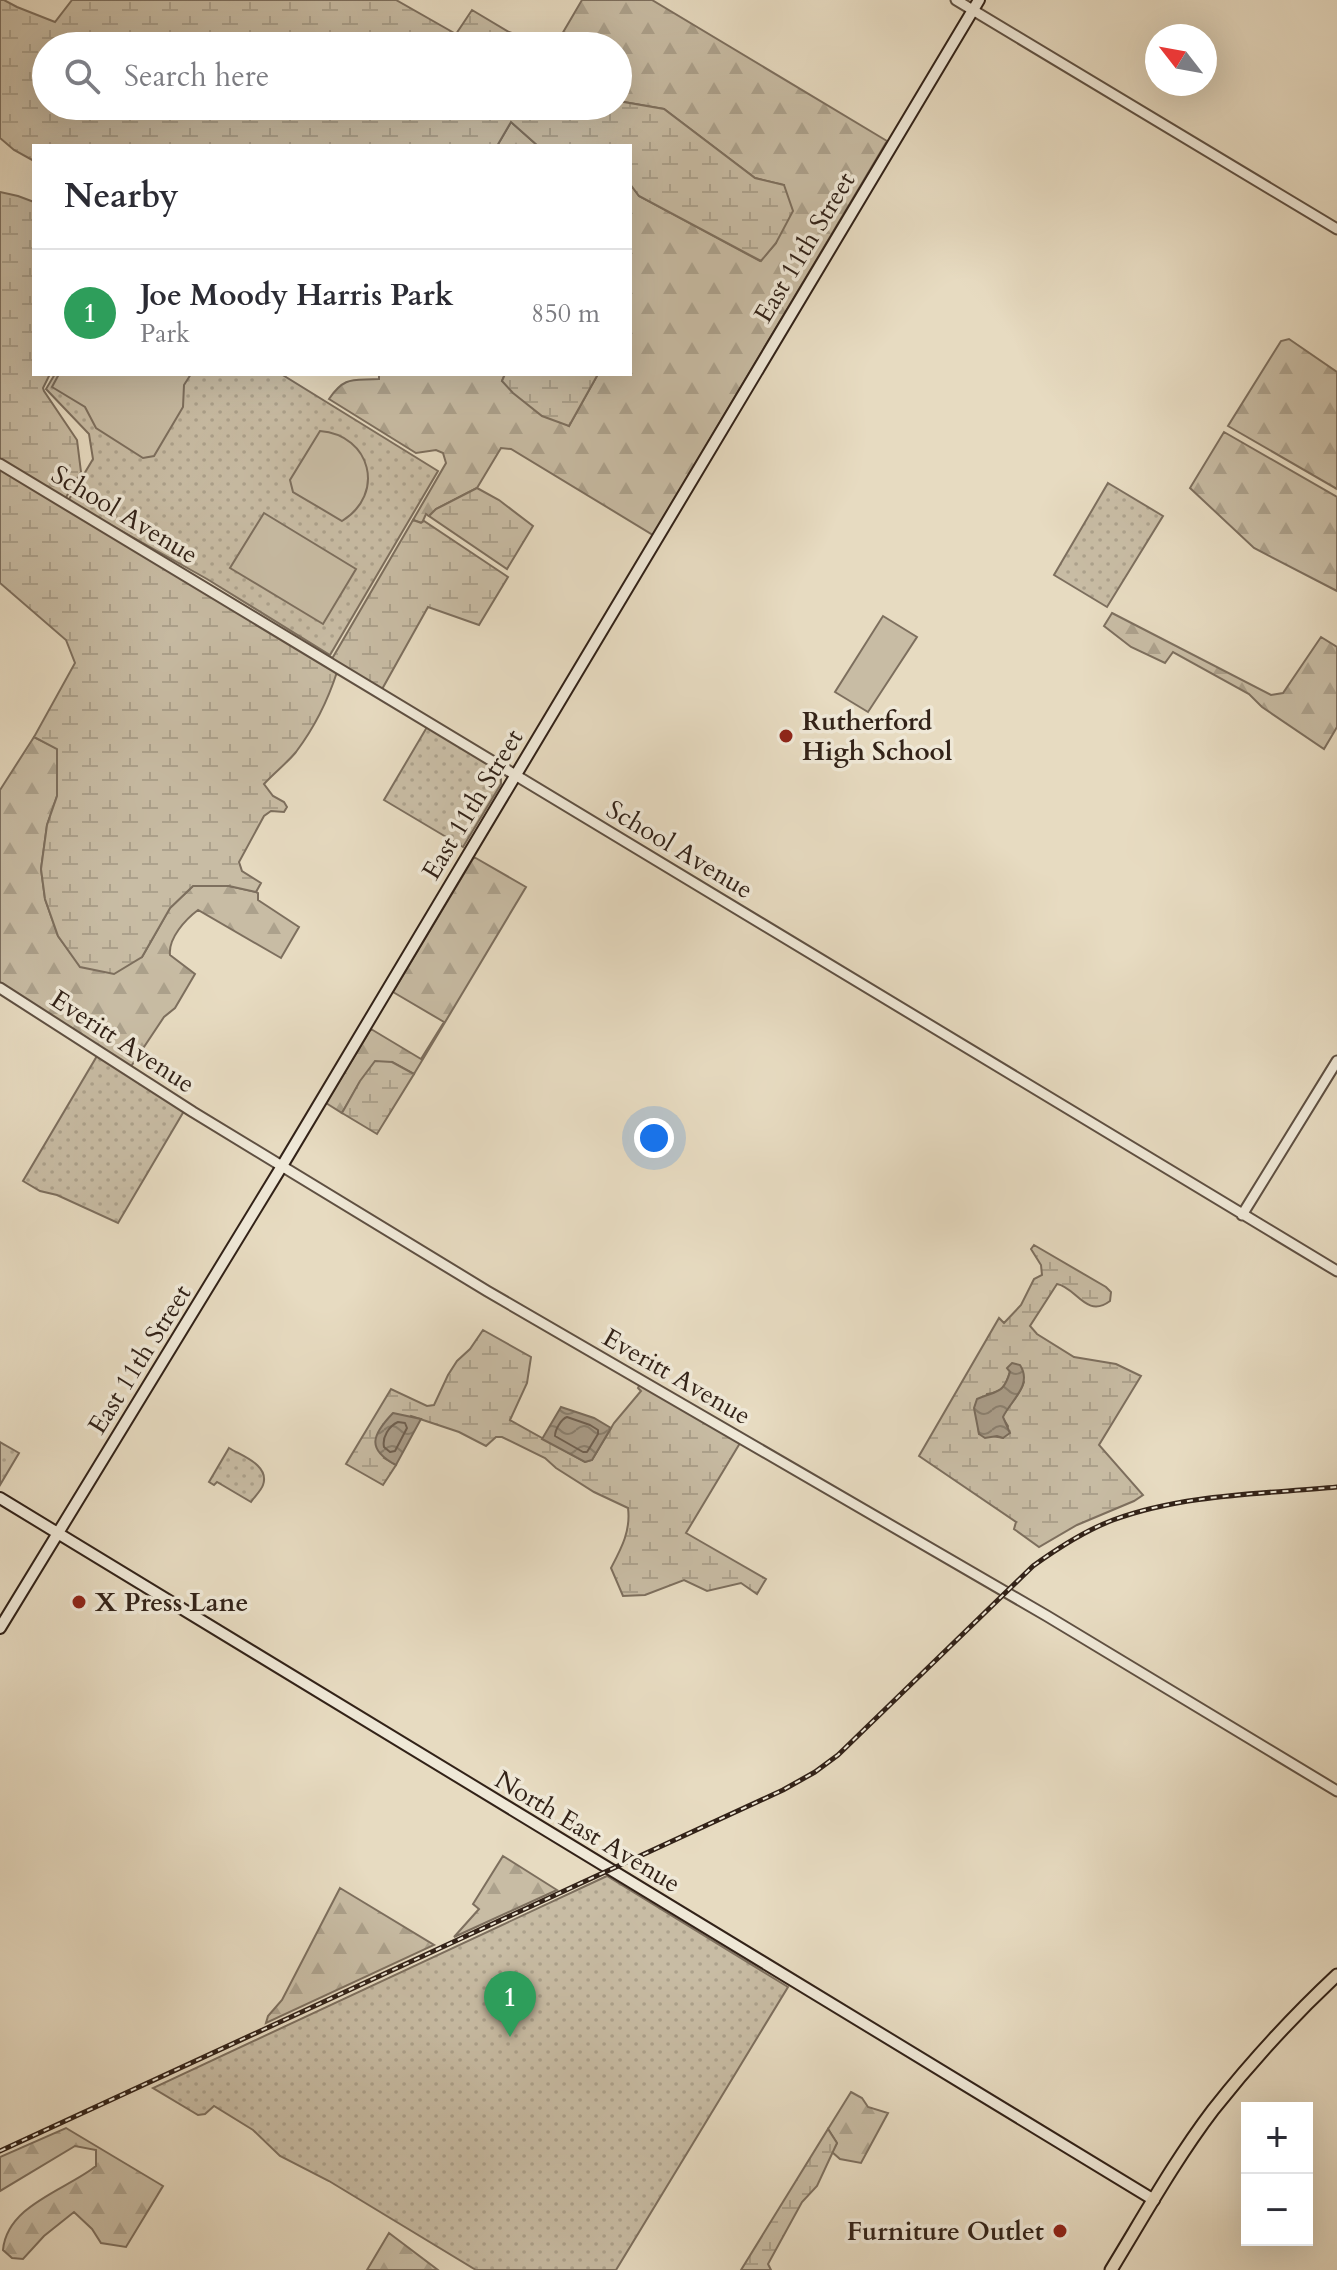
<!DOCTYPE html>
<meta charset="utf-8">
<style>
:root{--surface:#fff;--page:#f7f7f7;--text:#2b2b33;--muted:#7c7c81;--line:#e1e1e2;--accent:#1a73e8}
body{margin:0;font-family:Cardo,serif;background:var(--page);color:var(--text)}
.controls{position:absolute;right:24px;bottom:24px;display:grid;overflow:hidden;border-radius:0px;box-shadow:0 8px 32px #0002}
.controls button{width:72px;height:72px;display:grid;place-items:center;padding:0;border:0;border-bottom:2px solid var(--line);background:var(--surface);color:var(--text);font:40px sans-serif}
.compass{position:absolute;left:1145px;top:24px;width:72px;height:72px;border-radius:50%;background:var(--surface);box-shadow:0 8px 32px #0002;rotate:301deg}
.you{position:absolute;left:654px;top:1138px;width:28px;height:28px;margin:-20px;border:6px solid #fff;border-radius:50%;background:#1a73e8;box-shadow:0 0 0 12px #1a73e833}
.badge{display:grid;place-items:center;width:52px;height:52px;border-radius:50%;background:var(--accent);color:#fff;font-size:26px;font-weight:700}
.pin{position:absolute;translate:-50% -66px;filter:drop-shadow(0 2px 4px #0008)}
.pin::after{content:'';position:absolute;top:42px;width:28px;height:24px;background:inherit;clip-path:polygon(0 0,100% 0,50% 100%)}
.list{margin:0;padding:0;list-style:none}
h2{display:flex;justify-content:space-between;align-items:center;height:104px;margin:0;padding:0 32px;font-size:34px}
h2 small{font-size:26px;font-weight:400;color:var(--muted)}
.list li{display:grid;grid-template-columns:52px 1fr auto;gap:24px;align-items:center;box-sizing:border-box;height:128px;padding:0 32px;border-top:2px solid var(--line)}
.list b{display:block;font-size:30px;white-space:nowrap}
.list p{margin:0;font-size:26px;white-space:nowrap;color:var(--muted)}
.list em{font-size:26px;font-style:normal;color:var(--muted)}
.icon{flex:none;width:44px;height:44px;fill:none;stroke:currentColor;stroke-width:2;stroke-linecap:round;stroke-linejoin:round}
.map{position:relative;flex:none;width:1337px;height:2270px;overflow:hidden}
.search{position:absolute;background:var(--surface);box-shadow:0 8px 32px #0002;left:32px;top:32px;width:600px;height:88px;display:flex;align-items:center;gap:20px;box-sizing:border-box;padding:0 28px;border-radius:44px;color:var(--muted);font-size:30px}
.panel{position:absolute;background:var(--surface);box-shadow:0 8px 32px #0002;left:32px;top:144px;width:600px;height:232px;border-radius:0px}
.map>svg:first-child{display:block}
.grass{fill:url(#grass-dots);stroke:#7d6f5e;stroke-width:2}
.forest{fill:url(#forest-firs);stroke:#7d6f5e;stroke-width:2}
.wetland{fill:url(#wetland-marsh);stroke:#7d6f5e;stroke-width:2;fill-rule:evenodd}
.pitch{fill:#c8bca4;stroke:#7d6f5e;stroke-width:2}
.water{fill:url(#water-waves);stroke:#796b5b;stroke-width:2}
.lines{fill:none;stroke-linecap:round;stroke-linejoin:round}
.shore{stroke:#6e5f50;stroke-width:2}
.tertiary-casing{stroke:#5f5042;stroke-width:13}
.secondary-casing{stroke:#322218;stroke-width:14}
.primary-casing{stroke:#322218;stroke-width:15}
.tertiary{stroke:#efe8d7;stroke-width:9}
.secondary{stroke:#efe8d7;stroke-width:10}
.primary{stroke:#e7dbc1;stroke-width:11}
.rail-casing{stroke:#322218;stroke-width:5}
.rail{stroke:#efe8d7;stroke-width:2;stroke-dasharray:6;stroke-linecap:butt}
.poi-dot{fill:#8f2418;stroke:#efe8d7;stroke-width:3}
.labels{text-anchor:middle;stroke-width:7;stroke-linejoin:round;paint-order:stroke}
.street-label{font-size:26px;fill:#322218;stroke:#efe8d7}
.poi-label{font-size:26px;font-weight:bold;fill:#322218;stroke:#efe8d7;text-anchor:start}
</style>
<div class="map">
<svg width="1337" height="2270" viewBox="0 0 1337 2270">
<defs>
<pattern id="grass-dots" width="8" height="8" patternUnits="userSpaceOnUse" patternTransform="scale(2)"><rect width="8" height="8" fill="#c8bca4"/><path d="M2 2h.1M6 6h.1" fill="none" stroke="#aca18c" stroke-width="1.8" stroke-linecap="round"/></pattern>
<pattern id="forest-firs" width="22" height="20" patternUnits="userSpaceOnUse" patternTransform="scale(2)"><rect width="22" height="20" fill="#c8bca4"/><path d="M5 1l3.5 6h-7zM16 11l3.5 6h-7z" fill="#aca18c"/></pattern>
<pattern id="wetland-marsh" width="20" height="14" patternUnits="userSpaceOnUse" patternTransform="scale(2)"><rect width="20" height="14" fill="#c8bca4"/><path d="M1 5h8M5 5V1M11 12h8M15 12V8" fill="none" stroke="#aca18c"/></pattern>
<pattern id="water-waves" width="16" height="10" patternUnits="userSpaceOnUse" patternTransform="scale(2)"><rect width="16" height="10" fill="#a99c88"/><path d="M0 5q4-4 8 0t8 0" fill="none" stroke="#8a7f6e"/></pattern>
</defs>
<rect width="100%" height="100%" fill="#e7dbc1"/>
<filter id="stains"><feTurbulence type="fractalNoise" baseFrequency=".0025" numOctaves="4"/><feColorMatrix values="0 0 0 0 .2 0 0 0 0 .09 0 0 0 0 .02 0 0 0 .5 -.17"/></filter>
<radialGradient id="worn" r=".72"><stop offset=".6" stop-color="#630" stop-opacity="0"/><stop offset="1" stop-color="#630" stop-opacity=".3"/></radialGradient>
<path class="grass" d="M 55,374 L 281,374 L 438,471 L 330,655 L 207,579 L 68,501 L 93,459 L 89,434 L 46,389 Z
M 1108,483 L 1163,516 L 1107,607 L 1054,575 Z
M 427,727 L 497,768 L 501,775 L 501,784 L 463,847 L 384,800 Z
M 97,1056 L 184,1111 L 118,1223 L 57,1195 L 40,1191 L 23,1181 Z
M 0,1442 L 19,1453 L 0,1485 Z
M 229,1448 C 242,1456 270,1465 263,1485 C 261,1491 254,1497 251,1502 L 217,1482 L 214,1485 L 209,1482 Z
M 607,1876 L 788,1987 L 616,2270 L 476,2270 L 329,2181 L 280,2156 L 253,2130 L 214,2106 L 205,2114 L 198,2115 L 153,2088 Z"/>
<path class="forest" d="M 582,0 L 652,0 L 887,141 L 653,535 L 511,449 L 501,448 L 477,488 L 436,509 L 429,516 L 426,514 L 422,523 L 413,520 L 446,463 L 443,453 L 436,450 L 416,453 L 329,399 C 345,375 354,381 379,379 L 379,374 L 505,374 L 502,381 L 569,426 L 598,374 L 630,374 L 630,184 L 639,196 L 760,261 L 776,243 L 784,185 L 755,178 L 664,109 L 618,101 L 618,46 L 555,46 Z
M 511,122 L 538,146 L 497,146 Z
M 1289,339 L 1337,372 L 1337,489 L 1228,426 L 1281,341 Z
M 1224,432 L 1337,497 L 1337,591 L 1254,548 L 1190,488 Z
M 1112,613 L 1271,695 L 1283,693 L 1321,637 L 1337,647 L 1337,727 L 1324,749 L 1262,707 L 1249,694 L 1173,652 L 1165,663 L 1131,647 L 1104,626 Z
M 34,737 L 57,748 L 57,796 L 47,825 L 41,869 L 45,899 L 58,936 L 81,967 L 142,957 L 170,908 L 193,886 L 229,886 L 256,892 L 258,893 L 258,900 L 299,927 L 281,958 L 198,910 C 186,919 168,938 170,955 L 195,974 L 175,1008 L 164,1017 L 130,1068 L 57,1022 L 51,1015 L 40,1011 L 0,984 L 0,790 Z
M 474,857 L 526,887 L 414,1074 L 392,1062 L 360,1082 L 342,1113 L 326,1103 L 371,1029 L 421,1059 L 444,1022 L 393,992 Z
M 503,1856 L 557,1890 L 454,1937 L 479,1909 L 473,1904 Z
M 340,1888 L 434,1945 L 266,2023 L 268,2016 L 282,2000 Z
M 851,2092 L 862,2098 L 868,2107 L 888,2113 L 861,2163 L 840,2159 L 832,2152 L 837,2143 L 828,2129 Z
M 66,2128 L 163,2186 L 126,2247 L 101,2243 L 92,2229 L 74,2212 L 44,2236 L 23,2259 L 12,2258 L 3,2250 C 7,2205 66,2190 96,2166 L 96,2150 L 75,2146 L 0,2191 L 0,2157 Z
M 389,2233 L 438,2270 L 367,2270 Z"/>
<path class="wetland" d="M 0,0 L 4,0 L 17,7 L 55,22 L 72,0 L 396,0 L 456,34 L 472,10 L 509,32 L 549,46 L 46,46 L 46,106 L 618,106 L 618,101 L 664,109 L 755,178 L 784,185 L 793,211 L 776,243 L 761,261 L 639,196 L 630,184 L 630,146 L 538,146 L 511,122 L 497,146 L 34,146 L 34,161 L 14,150 L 0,138 Z
M 0,192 L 18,196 L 34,202 L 34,374 L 50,374 L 43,388 L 44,391 L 77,440 L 81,472 L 65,499 L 0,459 Z
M 505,374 L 598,374 L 569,426 L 542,416 L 513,393 L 502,381 Z
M 0,468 L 337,672 C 328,700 314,728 296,752 C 287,763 274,773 264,784 L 273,796 L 284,802 L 287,807 L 284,812 L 271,811 L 264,816 L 239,862 L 242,871 L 261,883 L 256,892 L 229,886 L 193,886 L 170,908 L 142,957 L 114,974 L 80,967 L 58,936 L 45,899 L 41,869 L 47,825 L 57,796 L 57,749 L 34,737 L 75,663 L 66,640 L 0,583 Z
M 477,488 L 499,500 L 533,526 L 507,569 L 429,516 L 436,509 Z
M 413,520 L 421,523 L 424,521 L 508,577 L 479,625 L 428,607 L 381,691 L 328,658 L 333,657 Z
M 375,1061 L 392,1062 L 414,1074 L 377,1134 L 342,1113 L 360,1081 Z
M 1034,1245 L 1106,1287 L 1111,1292 L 1110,1301 C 1086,1319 1076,1287 1057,1284 L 1030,1326 L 1037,1334 L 1074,1357 L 1116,1364 L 1141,1376 L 1099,1445 L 1143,1495 L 1134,1501 L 1077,1525 L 1039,1547 L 1014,1529 L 1016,1522 L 919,1456 L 999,1318 L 1004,1323 L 1021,1305 L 1034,1279 L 1042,1275 L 1041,1265 L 1031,1249 ZM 1007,1368 L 1024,1382 C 1020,1395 1009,1405 1002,1417 L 1008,1426 L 1003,1438 L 979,1434 L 978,1425 L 987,1394 C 1002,1392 1006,1386 1010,1371 Z
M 483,1330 L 531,1357 L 527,1383 L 510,1420 L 585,1462 L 592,1460 L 614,1423 L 641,1391 L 638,1388 L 640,1384 L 740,1443 L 686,1533 L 766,1579 L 757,1594 L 741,1583 L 707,1591 L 684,1580 L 645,1595 L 623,1596 L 611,1568 C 621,1549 631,1531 628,1508 L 594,1492 L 556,1468 L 545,1458 L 502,1437 L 496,1437 L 486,1446 L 459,1432 L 411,1416 L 384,1458 L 396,1465 L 383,1485 L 346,1464 L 391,1389 L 427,1406 L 434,1405 L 448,1375 L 457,1361 L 470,1349 Z
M 828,2129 L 837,2143 L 817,2186 L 802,2202 L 768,2264 L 771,2270 L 741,2270 Z"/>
<path class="pitch" d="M 59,374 L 191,374 L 184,385 L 183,407 L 154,456 L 143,458 L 96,428 L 85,407 L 52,387 Z
M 320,431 C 371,435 386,494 342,521 L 293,492 L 290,480 Z
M 264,513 L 356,569 L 323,624 L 230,568 Z
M 883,616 L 917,637 L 868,712 L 835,692 Z"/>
<path class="water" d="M 1012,1363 L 1020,1365 C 1033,1385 1011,1400 1003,1417 L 1010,1433 L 1003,1438 L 997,1436 L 985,1438 L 979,1434 L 974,1408 L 977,1399 C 997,1390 1003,1395 1010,1372 L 1007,1368 Z
M 561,1407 L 594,1418 L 611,1428 L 592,1460 L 585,1462 L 542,1439 Z
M 393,1413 L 421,1419 L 396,1465 C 366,1449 372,1435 393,1413 Z"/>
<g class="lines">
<path class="shore" d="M 567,1417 L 590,1425 L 598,1430 L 598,1434 L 587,1452 L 583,1452 L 555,1436 C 555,1430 561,1419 567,1417 Z
M 398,1422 L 405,1423 L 407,1428 L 395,1451 L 390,1452 L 384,1447 C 382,1437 389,1426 398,1422 Z"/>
<defs>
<path id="tertiary" d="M 956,0 L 1337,229
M 0,464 L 1337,1271
M 0,988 L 193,1112 L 487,1291 L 1047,1616 L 1337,1791
M 1242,1215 L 1337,1061"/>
<path id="secondary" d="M 0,1498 L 1154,2200
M 0,1628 L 282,1166 L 979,0"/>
<path id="primary" d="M 1111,2270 C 1144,2216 1175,2160 1213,2110 C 1251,2062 1292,2017 1337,1975"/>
</defs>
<use href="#tertiary" class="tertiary-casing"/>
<use href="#secondary" class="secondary-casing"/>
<use href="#primary" class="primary-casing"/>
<use href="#tertiary" class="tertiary"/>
<use href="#secondary" class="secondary"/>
<use href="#primary" class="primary"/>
<defs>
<path id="rail" d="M 0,2151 L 783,1790 L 815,1772 L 838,1755 L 1033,1566 C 1058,1548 1084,1531 1113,1520 C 1183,1494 1263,1494 1337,1487"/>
</defs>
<use href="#rail" class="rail-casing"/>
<use href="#rail" class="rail"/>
</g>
<g class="poi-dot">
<circle cx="786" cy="736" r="8"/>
<circle cx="79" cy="1602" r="8"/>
<circle cx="1060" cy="2231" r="8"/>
</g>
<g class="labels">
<g class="street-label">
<text transform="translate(804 247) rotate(-59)" y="9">East 11th Street</text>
<text transform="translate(125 514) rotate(31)" y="9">School Avenue</text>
<text transform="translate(472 804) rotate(-59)" y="9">East 11th Street</text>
<text transform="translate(680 849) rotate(31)" y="9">School Avenue</text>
<text transform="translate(123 1041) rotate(33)" y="9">Everitt Avenue</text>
<text transform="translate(139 1359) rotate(-58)" y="9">East 11th Street</text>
<text transform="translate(677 1376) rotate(30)" y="9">Everitt Avenue</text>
<text transform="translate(588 1831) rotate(31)" y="9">North East Avenue</text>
</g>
<g class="poi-label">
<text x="802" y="730">Rutherford<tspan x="802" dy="30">High School</tspan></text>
<text x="95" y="1611">X Press Lane</text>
<text x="1044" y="2240" text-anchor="end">Furniture Outlet</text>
</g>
</g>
<rect width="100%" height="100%" filter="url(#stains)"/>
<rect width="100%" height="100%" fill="url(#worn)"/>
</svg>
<div class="controls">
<button>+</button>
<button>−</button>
</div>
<svg class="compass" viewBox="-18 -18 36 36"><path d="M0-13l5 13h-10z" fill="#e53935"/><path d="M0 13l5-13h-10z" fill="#7c7c81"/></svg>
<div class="you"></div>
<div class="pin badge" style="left:510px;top:2037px;background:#2e9e5b">1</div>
<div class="search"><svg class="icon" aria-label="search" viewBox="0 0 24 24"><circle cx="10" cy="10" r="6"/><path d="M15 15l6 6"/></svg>Search here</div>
<section class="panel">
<h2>Nearby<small></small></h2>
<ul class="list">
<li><span class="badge" style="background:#2e9e5b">1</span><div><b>Joe Moody Harris Park</b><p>Park</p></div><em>850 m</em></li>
</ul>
</section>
</div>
